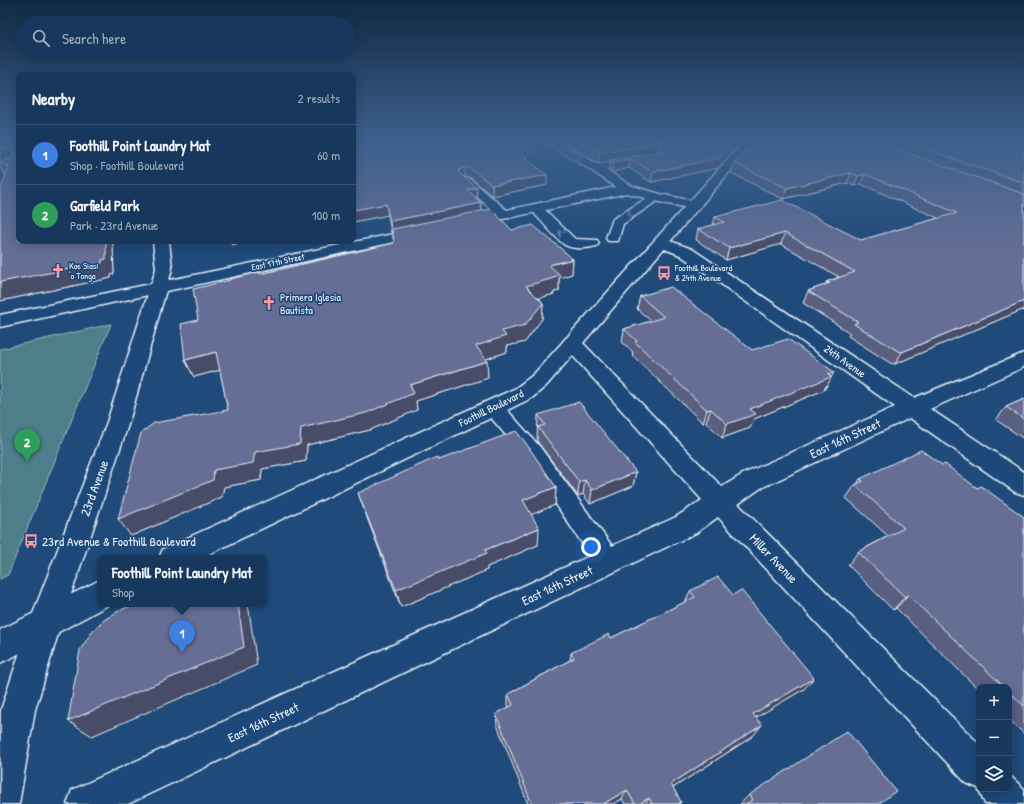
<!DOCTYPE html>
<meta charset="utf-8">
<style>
:root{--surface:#17385c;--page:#203f62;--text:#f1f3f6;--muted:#9eacbb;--line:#365272;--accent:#95b2f1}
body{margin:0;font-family:"Patrick Hand",sans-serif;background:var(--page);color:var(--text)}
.controls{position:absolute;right:12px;bottom:12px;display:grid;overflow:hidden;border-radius:8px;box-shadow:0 2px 10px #0003}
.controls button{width:36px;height:36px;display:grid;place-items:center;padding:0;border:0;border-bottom:1px solid var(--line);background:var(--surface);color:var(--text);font:20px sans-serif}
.you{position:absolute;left:591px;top:547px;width:14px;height:14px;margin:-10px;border:3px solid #fff;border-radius:50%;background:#1a73e8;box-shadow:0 0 0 6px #1a73e833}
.badge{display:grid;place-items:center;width:26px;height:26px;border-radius:50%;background:var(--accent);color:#fff;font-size:13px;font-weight:700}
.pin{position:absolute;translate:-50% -33px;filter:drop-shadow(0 1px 2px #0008)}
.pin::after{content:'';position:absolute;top:21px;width:14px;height:12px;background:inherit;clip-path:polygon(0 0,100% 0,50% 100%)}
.popup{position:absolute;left:97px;top:555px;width:170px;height:52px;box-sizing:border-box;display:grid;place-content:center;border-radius:8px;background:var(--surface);filter:drop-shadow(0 1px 3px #0005);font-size:13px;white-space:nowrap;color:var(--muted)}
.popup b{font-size:15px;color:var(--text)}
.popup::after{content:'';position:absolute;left:50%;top:100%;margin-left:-8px;border:8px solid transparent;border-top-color:var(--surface)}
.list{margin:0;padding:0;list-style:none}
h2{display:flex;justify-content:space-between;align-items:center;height:52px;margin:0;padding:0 16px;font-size:17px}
h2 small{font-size:13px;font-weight:400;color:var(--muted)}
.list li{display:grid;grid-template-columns:26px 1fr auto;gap:12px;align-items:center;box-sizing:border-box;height:60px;padding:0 16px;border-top:1px solid var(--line)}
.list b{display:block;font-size:15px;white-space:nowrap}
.list p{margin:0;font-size:13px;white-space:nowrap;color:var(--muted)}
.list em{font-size:13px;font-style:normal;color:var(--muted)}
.icon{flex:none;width:22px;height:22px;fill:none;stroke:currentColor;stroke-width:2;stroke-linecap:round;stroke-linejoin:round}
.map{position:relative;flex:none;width:1024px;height:804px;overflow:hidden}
.search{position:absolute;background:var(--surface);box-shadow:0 2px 10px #0003;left:16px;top:16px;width:340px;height:44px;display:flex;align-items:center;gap:10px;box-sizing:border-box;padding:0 14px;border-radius:22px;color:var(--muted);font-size:15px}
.panel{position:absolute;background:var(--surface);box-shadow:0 2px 10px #0003;left:16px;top:72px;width:340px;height:172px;border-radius:8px}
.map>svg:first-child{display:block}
.green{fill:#4e7e89;stroke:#9bb8c0}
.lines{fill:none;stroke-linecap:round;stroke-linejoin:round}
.service-casing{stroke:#e8f1f8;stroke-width:3}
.minor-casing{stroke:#e8f1f8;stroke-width:3}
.tertiary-casing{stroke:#e8f1f8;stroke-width:3}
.secondary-casing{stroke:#e8f1f8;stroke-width:3}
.service{fill:#1f4a7a;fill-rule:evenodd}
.minor{fill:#1f4a7a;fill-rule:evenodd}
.tertiary{fill:#1f4a7a;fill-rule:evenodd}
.secondary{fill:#1f4a7a;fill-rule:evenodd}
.wall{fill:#585f80;stroke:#e8f1f8}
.shaded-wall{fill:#474d68;stroke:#e8f1f8}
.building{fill:#666e95;stroke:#e8f1f8}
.oneway{stroke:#6f8dac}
.labels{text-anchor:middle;stroke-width:3.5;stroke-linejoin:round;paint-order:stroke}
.far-street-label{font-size:9px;fill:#e8f1f8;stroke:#1f4a7a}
.far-poi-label{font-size:9px;fill:#e8f1f8;stroke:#1f4a7a;text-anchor:start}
.poi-label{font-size:11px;fill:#e8f1f8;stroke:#1f4a7a;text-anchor:start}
.street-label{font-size:11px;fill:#e8f1f8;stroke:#1f4a7a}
.near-street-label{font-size:13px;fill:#e8f1f8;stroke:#1f4a7a}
.near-poi-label{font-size:13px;fill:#e8f1f8;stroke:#1f4a7a;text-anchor:start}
</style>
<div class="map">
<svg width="1024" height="804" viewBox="0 0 1024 804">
<rect width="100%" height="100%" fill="#1f4a7a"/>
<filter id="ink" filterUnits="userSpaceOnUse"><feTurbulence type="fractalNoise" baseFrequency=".025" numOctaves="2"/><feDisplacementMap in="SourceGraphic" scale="8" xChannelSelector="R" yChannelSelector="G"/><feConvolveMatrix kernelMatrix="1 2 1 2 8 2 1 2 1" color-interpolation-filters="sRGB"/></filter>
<g filter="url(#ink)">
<path class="green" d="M 111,324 L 8,575 L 0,579 L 0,349 Z"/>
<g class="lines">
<defs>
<path id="service" d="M 635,158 L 639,159 L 640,161 L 639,163 L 595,171 L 590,168 L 595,165 Z
M 466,178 L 470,179 L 509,212 L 511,215 L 509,218 L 501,218 L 462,183 L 460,181 Z
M 656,194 L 660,195 L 662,197 L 660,199 L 623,224 L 618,241 L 608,241 L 606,238 L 613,219 L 652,195 Z
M 536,204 L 540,205 L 575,239 L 597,240 L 599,243 L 597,246 C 588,248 574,250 565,245 C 557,240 539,218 532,211 L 530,208 L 532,205 Z
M 494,401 L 501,403 L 540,447 L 617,553 L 620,561 L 617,569 L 608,572 L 599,569 L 526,459 L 487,413 L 484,408 L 487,403 Z"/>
<path id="minor" d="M 547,141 L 560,141 L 632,186 L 664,195 L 699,202 L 701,205 L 699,208 L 694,209 L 663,203 L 627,193 L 469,226 L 464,225 L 462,222 L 464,219 L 469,218 L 616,187 Z
M 422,228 L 427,229 L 429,232 L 427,235 L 0,327 L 0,315 Z
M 662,238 L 692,249 L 914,398 L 1024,353 L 1024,367 L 930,409 L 1024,472 L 1024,495 L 1015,492 L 910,418 L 761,488 L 738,504 L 979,744 L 979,789 L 1009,789 L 1009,775 L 1024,789 L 1024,804 L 985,804 L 978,788 L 966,783 L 718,517 L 696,533 L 128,804 L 67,804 L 72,790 L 676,517 L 702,500 L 565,347 L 562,343 L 565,339 L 572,337 L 579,339 L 722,487 L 743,474 L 895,407 L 680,255 L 657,246 L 654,243 L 657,240 Z"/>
<path id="tertiary" d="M 153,241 L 169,241 L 172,269 L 129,422 L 61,624 L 35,710 L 19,804 L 0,804 L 1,710 L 29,624 L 107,422 L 156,269 Z"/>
<path id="secondary" d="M 744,141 L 756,141 L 547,385 L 532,398 L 201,558 L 159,558 L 163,549 L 516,388 L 533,375 Z
M 100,580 L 100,604 L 110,604 L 11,658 L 0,663 L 0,630 Z"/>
</defs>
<use href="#service" class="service-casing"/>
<use href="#minor" class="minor-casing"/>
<use href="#tertiary" class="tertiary-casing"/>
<use href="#secondary" class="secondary-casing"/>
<use href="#service" class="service"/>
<use href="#minor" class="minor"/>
<use href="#tertiary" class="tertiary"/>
<use href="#secondary" class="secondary"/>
</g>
<path class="wall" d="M 0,141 L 19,141 L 19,241 L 111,241 L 113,245 L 114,274 L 111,275 L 111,278 L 0,301 L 0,191 L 6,175 L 5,175 L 0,167 Z
M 353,141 L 526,158 L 547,185 L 492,196 L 471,178 L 465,177 L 464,177 L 477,199 L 482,211 L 512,230 L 573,259 L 572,274 L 559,278 L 559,291 L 554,292 L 554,294 L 539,298 L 543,303 L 542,319 L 525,342 L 507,346 L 507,352 L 486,359 L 488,378 L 416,401 L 417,410 L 370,430 L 307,445 L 306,461 L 262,469 L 261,480 L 224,487 L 222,497 L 131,536 L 228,410 L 220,370 L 194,377 L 185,360 L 198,320 L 230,280 L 260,272 L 260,274 L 394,243 L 392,232 L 391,232 L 388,215 L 353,222 Z
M 542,141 L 557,141 L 580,155 L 579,164 Z
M 562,141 L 742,141 L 718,168 L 651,182 L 629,168 L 612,172 L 609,170 L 610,161 L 598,163 Z
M 753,141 L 1024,141 L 1024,311 L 1022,310 L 895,364 L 890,363 L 848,336 L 850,333 L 803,303 L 808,291 L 825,285 L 826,282 L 839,277 L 781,244 L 726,260 L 696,240 L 698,229 L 713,225 L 715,217 L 861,240 L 938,218 L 861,184 L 854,186 L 847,183 L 783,199 L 731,173 L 734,163 Z
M 640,296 L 752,350 L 827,386 L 826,386 L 824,390 L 754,419 L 750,428 L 722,438 L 706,422 L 703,423 L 632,355 L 633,352 L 622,342 L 624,329 L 651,321 L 637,309 Z
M 1024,399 L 1024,439 L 996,420 L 1006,407 Z
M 538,415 L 636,472 L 633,486 L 590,504 L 583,494 L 578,496 L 537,441 Z
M 942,465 L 977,488 L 1024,517 L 1024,734 L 1009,719 L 1009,687 L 979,687 L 979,690 L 896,608 L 893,610 L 848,565 L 858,552 L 888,536 L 846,498 L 855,485 L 857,484 L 860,479 Z
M 556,487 L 555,505 L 531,514 L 538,545 L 487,567 L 487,570 L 401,607 L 364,510 L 358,493 Z
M 690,591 L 804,689 L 756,717 L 753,736 L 673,788 L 681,802 L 679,804 L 625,804 L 622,799 L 613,804 L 528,804 L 497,725 L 496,714 L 509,707 L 508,705 L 508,694 L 570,660 L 571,653 L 611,638 L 685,602 Z
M 749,795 L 878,804 L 740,804 Z"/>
<path class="shaded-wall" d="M 532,141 L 539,141 L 521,164 L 522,155 Z
M 736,141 L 742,141 L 718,168 L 651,182 L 653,172 Z
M 660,143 L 659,153 L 598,163 L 599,153 Z
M 11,149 L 19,162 L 0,163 L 0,150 Z
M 630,159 L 629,168 L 612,172 L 613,162 Z
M 465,167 L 465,177 L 459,180 L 458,172 L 459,170 Z
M 851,173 L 847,183 L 783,199 L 787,188 Z
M 865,174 L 861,184 L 854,186 L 858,176 Z
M 547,175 L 547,185 L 492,196 L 492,185 Z
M 477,188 L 477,199 L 468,190 Z
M 481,203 L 482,213 L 391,232 L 390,221 Z
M 386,204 L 388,215 L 353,222 L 353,210 Z
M 785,233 L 781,244 L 726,260 L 729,248 Z
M 106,241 L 111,241 L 113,245 L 114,274 L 111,275 L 111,278 L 0,301 L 0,282 L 102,260 Z
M 230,241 L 250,241 L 232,245 Z
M 573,259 L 572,274 L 559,278 L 559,291 L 554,292 L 554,294 L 526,302 L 526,286 L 549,265 Z
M 1024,301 L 1024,308 L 1022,310 L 895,364 L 902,352 Z
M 543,303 L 542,319 L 525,342 L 507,346 L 507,352 L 477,362 L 476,346 L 502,331 Z
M 216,352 L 224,369 L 194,377 L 185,360 Z
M 487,361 L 488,378 L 416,401 L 417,410 L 370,430 L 307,445 L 306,461 L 262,469 L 261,480 L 224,487 L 222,497 L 131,536 L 118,519 L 214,470 L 255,452 L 301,428 L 410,385 Z
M 834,372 L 827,386 L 826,386 L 824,390 L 754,419 L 750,428 L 722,438 L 727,424 L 750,409 Z
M 711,409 L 706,422 L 703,423 L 707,410 Z
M 636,472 L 633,486 L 590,504 L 592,490 Z
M 585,480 L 583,494 L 578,496 L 579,482 Z
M 556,487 L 555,505 L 523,518 L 523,500 Z
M 539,528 L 538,545 L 487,567 L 487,570 L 401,607 L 396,590 L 485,550 Z
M 908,595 L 896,608 L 893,610 L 905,597 Z
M 238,604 L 248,604 L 257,665 L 92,736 L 68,721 Z
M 814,678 L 804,689 L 745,724 L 753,714 Z
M 762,725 L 753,736 L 665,793 L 671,784 Z
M 627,790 L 622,799 L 613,804 L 603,804 Z
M 649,798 L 645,804 L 639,804 Z"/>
<path class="building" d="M 0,141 L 19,141 L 19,241 L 106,241 L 106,259 L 102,260 L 102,263 L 0,282 L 0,191 L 9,166 L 0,163 L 0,161 L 12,159 L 13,150 L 11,149 L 0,150 Z
M 353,141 L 532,141 L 522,155 L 547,175 L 492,185 L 470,168 L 465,167 L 459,170 L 458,172 L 477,188 L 468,190 L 481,203 L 390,221 L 386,204 L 353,210 Z
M 578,141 L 736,141 L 720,158 L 653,172 L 630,159 L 613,162 L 610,160 L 665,151 L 667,148 L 665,144 L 660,143 L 599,153 Z
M 753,141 L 873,141 L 1024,194 L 1024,301 L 902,352 L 898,351 L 854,324 L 858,322 L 808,291 L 830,283 L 826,282 L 855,272 L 785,233 L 729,248 L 698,229 L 724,222 L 715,217 L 782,200 L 861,240 L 957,213 L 865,174 L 858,176 L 851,173 L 787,188 L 734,163 Z
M 902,141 L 1024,141 L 1024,183 Z
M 491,209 L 512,230 L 533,225 L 573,259 L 549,265 L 560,275 L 553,277 L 554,278 L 526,286 L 543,303 L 525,325 L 502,331 L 506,336 L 476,346 L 487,361 L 410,385 L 414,393 L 366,413 L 301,428 L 300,444 L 255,452 L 253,463 L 214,470 L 213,480 L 118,519 L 141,433 L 154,423 L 228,410 L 216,352 L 185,360 L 181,324 L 198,320 L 193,289 L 230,280 L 230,279 L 260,272 L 260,274 L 394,243 L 392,229 Z
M 671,287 L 752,350 L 788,339 L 834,372 L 828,374 L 831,377 L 750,409 L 756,414 L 727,424 L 711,409 L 707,410 L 635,342 L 637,341 L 624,329 L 664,317 L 640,296 Z
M 1024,399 L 1024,419 L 1006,407 Z
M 579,402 L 636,472 L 592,490 L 585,480 L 579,482 L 538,427 L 545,425 L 538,415 Z
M 516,431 L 525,442 L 556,487 L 523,500 L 539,528 L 485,550 L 487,553 L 396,590 L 358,493 L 437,457 L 439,460 Z
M 921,450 L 942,465 L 945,464 L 977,488 L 981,486 L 1024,517 L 1024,706 L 1009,692 L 1009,687 L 1004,687 L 908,595 L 905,597 L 858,552 L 904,528 L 855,485 L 863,481 L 860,479 Z
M 231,556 L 232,558 L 227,558 Z
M 718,577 L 733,595 L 741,590 L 814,678 L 753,714 L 762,725 L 671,784 L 681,802 L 678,804 L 652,804 L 649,798 L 639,804 L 635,804 L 627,790 L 603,804 L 532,804 L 496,714 L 513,705 L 508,694 L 574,658 L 571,653 L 609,634 L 611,638 L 695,597 L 690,591 Z
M 134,604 L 238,604 L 244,647 L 68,721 L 80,650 L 93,630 L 104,620 L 117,612 Z
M 847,731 L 896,791 L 878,804 L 746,804 L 752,800 L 749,795 Z"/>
<defs><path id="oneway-chevron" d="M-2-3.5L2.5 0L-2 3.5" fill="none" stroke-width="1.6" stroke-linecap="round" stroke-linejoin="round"/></defs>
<g class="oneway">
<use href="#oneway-chevron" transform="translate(630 214) rotate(147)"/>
<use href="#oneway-chevron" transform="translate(561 233) rotate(-136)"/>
</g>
</g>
<linearGradient id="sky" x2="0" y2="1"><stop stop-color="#112943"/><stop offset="0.56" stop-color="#3c608d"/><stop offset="1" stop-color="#3c608d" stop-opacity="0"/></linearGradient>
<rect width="1024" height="253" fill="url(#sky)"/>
<defs>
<symbol id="church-bare" viewBox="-9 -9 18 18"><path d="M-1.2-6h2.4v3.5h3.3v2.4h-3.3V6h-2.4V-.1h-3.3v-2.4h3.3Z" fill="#ff9aa2" stroke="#1f4a7a" stroke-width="2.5" paint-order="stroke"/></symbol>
<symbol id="bus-bare" viewBox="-9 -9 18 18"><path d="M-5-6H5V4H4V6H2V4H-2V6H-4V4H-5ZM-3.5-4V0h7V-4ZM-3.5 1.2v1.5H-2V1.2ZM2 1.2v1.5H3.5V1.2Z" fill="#ff9aa2" stroke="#1f4a7a" stroke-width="2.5" paint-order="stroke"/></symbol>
</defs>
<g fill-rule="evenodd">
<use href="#church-bare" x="48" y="261" width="20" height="20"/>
<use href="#bus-bare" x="654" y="263" width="20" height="20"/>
<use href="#church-bare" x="259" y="293" width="20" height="20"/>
<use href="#bus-bare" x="21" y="531" width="20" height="20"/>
</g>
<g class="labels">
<g class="far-street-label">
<text transform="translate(278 262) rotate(-12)" y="3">East 17th Street</text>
</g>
<g class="far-poi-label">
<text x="69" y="269">Koe Siasi<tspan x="69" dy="10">'o Tonga</tspan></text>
<text x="675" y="271">Foothill Boulevard<tspan x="675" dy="10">&amp; 24th Avenue</tspan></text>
</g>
<g class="poi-label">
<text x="280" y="301">Primera Iglesia<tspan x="280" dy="13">Bautista</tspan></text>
</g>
<g class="street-label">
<text transform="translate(845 361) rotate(35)" y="4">24th Avenue</text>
<text transform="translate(491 408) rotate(-26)" y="4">Foothill Boulevard</text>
</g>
<g class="near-street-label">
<text transform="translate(845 438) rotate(-25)" y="5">East 16th Street</text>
<text transform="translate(94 488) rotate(-70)" y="5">23rd Avenue</text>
<text transform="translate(774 558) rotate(46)" y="5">Miller Avenue</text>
<text transform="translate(557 585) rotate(-25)" y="5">East 16th Street</text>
<text transform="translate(263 722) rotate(-25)" y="5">East 16th Street</text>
</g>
<g class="near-poi-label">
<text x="42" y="546">23rd Avenue &amp; Foothill Boulevard</text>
</g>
</g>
</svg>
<div class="controls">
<button>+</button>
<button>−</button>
<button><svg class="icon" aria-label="layers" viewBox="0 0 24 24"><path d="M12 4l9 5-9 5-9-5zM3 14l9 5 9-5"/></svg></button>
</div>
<div class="you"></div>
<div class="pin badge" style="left:182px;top:653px;background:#3f7fe0">1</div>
<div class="popup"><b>Foothill Point Laundry Mat</b>Shop</div>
<div class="pin badge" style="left:27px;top:462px;background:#2e9e5b">2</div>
<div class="search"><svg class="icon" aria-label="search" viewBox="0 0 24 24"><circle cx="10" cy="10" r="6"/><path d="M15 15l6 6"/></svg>Search here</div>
<section class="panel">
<h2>Nearby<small>2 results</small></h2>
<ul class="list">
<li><span class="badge" style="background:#3f7fe0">1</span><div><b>Foothill Point Laundry Mat</b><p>Shop · Foothill Boulevard</p></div><em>60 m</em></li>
<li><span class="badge" style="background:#2e9e5b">2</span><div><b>Garfield Park</b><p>Park · 23rd Avenue</p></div><em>100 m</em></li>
</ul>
</section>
</div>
